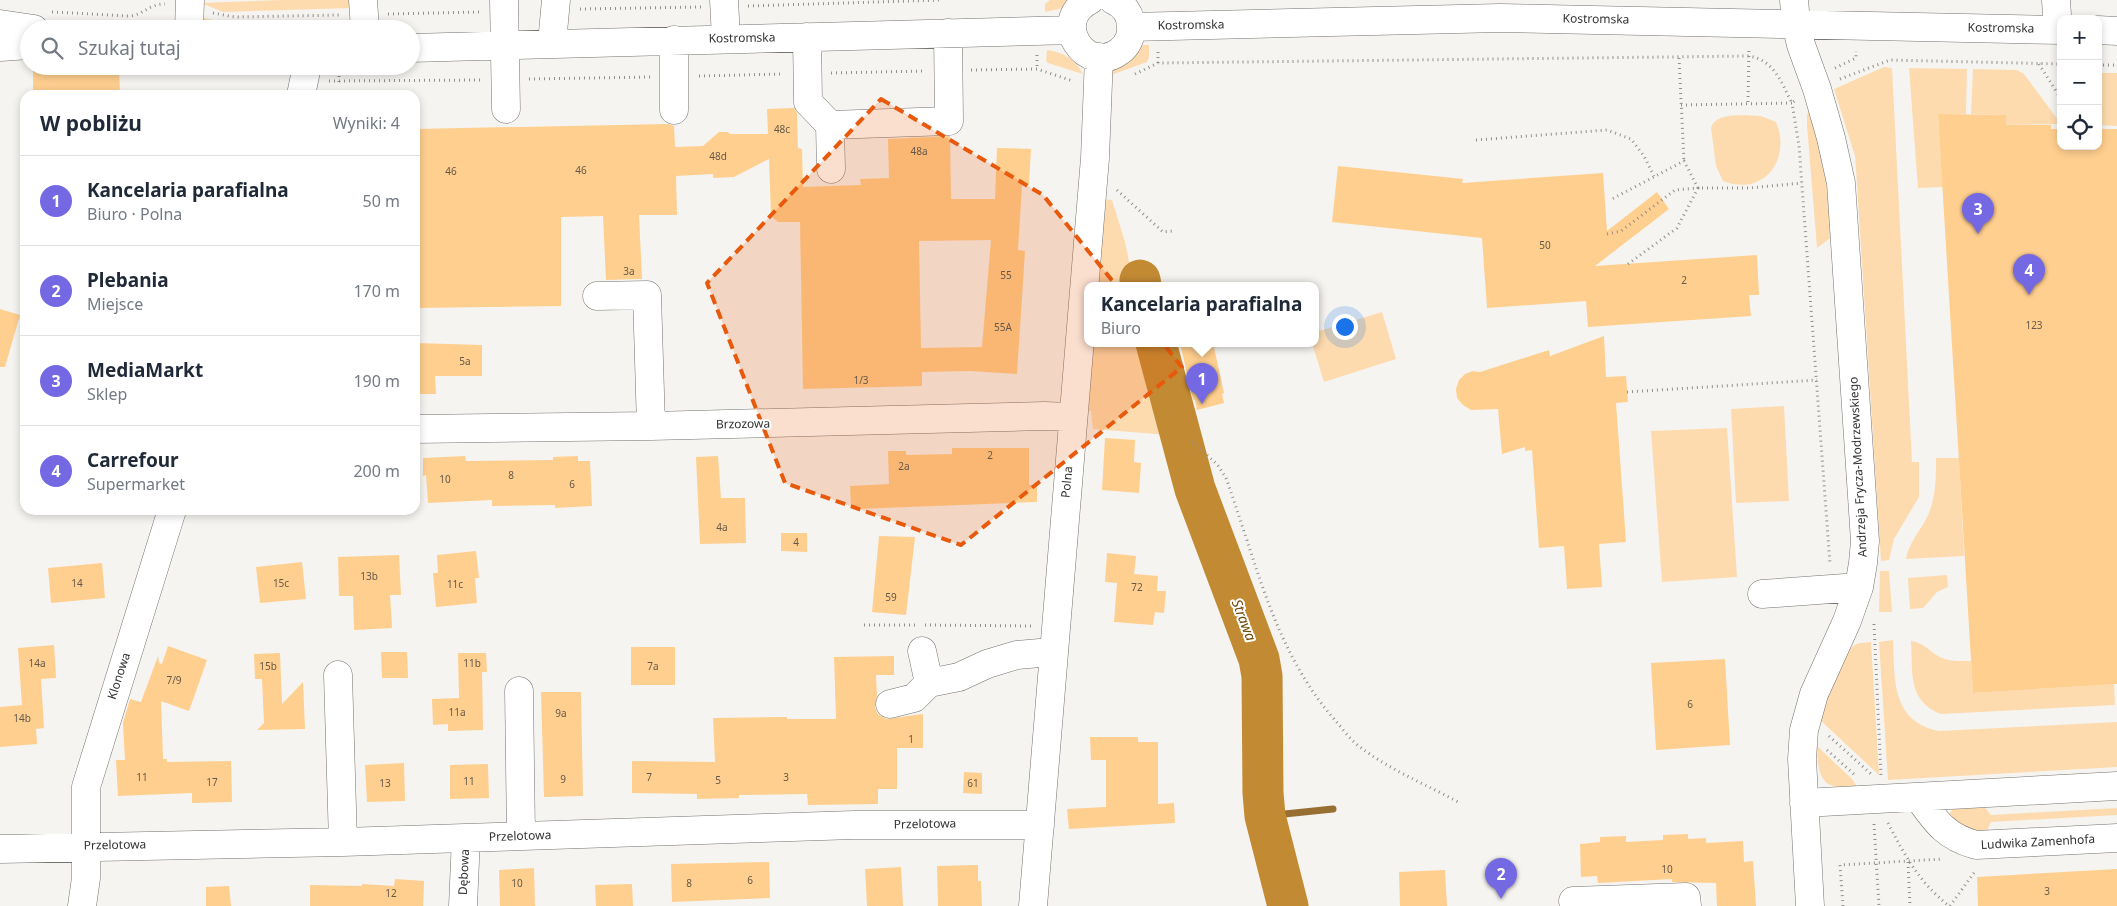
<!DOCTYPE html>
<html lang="pl">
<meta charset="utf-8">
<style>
:root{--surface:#fff;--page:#f6f6f7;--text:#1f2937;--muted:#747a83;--line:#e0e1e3;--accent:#7469e3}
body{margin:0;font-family:"Noto Sans",sans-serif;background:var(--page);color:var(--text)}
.controls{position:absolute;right:15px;top:15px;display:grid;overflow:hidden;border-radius:10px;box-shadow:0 2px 8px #0003}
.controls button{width:45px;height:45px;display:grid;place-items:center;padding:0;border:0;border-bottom:1px solid var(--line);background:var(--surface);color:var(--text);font:25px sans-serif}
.you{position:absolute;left:1344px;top:326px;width:18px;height:18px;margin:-12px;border:4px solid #fff;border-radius:50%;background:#1a73e8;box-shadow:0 0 0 8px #1a73e833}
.badge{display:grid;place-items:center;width:32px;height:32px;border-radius:50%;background:var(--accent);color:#fff;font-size:16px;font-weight:700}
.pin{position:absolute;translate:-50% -41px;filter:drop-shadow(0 1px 2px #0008)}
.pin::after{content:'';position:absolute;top:26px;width:18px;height:15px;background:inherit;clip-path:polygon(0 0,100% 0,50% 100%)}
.popup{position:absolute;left:1084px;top:282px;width:235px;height:65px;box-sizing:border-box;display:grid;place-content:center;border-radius:10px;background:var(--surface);filter:drop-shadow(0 1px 4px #0005);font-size:16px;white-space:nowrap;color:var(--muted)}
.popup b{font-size:19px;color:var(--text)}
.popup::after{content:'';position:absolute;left:50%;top:100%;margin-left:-10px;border:10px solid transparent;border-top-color:var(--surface)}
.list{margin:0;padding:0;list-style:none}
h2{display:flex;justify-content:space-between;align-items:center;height:65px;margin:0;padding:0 20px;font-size:21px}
h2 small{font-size:16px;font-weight:400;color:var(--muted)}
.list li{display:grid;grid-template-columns:32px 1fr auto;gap:15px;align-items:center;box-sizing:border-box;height:90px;padding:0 20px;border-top:1px solid var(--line)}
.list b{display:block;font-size:19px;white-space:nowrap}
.list p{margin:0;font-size:16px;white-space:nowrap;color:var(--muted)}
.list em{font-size:16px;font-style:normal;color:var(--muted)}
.icon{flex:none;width:28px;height:28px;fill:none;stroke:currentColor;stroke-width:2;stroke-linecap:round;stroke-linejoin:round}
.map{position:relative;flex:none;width:2117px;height:906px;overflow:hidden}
.search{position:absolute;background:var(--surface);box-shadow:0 2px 8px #0003;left:20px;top:20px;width:400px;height:55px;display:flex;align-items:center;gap:12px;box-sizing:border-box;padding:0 18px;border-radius:28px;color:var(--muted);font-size:19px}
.panel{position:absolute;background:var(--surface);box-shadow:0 2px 8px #0003;left:20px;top:90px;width:400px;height:425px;border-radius:15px}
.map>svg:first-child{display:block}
.green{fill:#fddbaf}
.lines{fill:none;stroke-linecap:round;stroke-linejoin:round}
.stream{stroke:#986f33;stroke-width:7}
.river{stroke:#c38a34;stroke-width:41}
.building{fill:#ffcf8f;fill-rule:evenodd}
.minor-casing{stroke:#757370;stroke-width:29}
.path{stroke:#908f8c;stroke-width:3;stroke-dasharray:1 4;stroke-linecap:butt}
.minor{stroke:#fff;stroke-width:28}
.marked{fill:#e8590c;fill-opacity:0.2;stroke:#e8590c;stroke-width:4;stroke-dasharray:10 6;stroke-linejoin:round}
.labels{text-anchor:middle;stroke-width:4;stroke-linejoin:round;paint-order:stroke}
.number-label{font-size:10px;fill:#655848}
.street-label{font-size:12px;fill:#323130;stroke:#fff}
.water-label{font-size:14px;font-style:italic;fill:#704a06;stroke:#fff}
</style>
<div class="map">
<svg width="2117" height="906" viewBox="0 0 2117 906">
<rect width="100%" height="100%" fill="#f6f4f0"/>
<path class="green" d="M 281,0 L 352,0 L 352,8 L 223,12 L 201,3 Z
M 1050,0 L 1080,0 L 1068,7 L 1045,12 L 1045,4 Z
M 196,16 L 235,25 L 335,23 L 335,29 L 201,29 Z
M 1144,45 L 1149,45 L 1149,57 L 1147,62 L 1111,75 C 1116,62 1131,49 1144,45 Z
M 1047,50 C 1063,52 1075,59 1083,74 L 1048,63 L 1046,61 Z
M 1884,67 L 1892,68 L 1912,462 L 1919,462 L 1919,497 L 1894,539 L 1889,560 L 1881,561 L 1856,169 L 1855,156 L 1834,89 Z
M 1909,68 L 1967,69 L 1966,114 L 1938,115 L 1943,187 L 1918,188 Z
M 1973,69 L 2017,70 L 2024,74 L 2061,124 L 2006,125 L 2006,115 L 1971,114 Z
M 2098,73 L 2117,73 L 2117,126 L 2098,125 Z
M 1811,108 L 1824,148 L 1833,236 L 1817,248 L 1807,125 L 1807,115 Z
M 1761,116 L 1776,122 C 1792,160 1763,197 1723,181 L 1716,166 L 1711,128 C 1716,111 1747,116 1761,116 Z
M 1101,199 L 1112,200 L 1125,242 L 1134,285 L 1094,285 Z
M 1382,312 L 1396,359 L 1324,382 L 1312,343 L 1316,343 L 1316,332 Z
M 1089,343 L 1147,343 L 1168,435 L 1093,429 L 1091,411 L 1084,409 Z
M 1784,406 L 1789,501 L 1736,503 L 1731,409 Z
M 1727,428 L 1737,577 L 1662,582 L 1651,431 Z
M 1936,458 L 1959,458 L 1964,556 L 1906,559 C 1910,539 1922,530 1929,513 C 1936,496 1936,477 1936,458 Z
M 1880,571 L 1889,571 L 1892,612 L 1879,612 Z
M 1947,575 L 1948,587 L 1937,592 L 1923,608 L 1910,609 L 1908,578 Z
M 1893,640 C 1895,680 1891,721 1939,731 L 2117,722 L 2117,767 L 1888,780 L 1879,642 Z
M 1911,641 C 1927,644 1929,652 1942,658 C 1951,662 1962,661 1971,661 L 1973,693 L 2114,684 L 2115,705 L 1941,714 C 1907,701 1913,672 1911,641 Z
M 1871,642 L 1879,775 L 1820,720 C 1827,700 1836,660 1852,647 C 1857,642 1865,643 1871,642 Z
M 1817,746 L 1853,780 L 1857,787 C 1822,791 1818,779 1817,746 Z
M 1982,804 L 1991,815 L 2117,808 L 2117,815 L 1991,822 L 1987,831 L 1978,836 L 1948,816 L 1955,806 Z"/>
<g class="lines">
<path class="stream" d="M 1265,816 L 1333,809"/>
<path class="river" d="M 1140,280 L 1141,285
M 1156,343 L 1195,489 L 1259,659 L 1262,676 L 1263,793 L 1265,816 L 1288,906"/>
</g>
<path class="building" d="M 119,67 L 120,95 L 33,95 L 33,69 Z
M 794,108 L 797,113 L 798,148 L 802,149 L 803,187 L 861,185 L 860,179 L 889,178 L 888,139 L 950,136 L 951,199 L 995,199 L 997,148 L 1031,149 L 1029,185 L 1022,185 L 1018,250 L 1025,251 L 1017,374 L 970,371 L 922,372 L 922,386 L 803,389 L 800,222 L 778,222 L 771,216 L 769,159 L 734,177 L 713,178 L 713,174 L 676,176 L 677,215 L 639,215 L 642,279 L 606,280 L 603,216 L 561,217 L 561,306 L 415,308 L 415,129 L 668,124 L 674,126 L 675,147 L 703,146 L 719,132 L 728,132 L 730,134 L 768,134 L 767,109 ZM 991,240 L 982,347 L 921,348 L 919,241 Z
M 1938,114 L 2006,115 L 2006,125 L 2051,125 L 2051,129 L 2061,129 L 2061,146 L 2098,146 L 2098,129 L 2117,129 L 2117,684 L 1973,693 Z
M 1338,166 L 1463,179 L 1462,183 L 1603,173 L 1607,231 L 1657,192 L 1669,209 L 1595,266 L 1757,255 L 1759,295 L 1749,295 L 1751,316 L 1588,327 L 1586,301 L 1487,308 L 1482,238 L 1332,222 Z
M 0,309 L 20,315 L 5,367 L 0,367 Z
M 1604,336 L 1606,377 L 1626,376 L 1628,402 L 1616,403 L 1626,542 L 1599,544 L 1602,587 L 1567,589 L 1564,546 L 1539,548 L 1532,450 L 1525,451 L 1525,447 L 1502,454 L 1498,409 L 1471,410 L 1463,405 L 1457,398 L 1456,389 L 1459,380 L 1465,374 L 1473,371 L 1480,372 L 1549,350 L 1550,356 Z
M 415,343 L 482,345 L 482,376 L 435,376 L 436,394 L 415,394 Z
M 1180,343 L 1213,343 L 1224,393 L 1222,394 L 1224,403 L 1197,410 L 1195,400 L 1193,400 Z
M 1105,438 L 1135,440 L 1134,462 L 1141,463 L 1139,493 L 1102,490 Z
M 952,448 L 1029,448 L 1029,485 L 1037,485 L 1037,502 L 856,509 L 856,506 L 851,506 L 850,486 L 889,484 L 888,451 L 906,451 L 906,455 L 952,454 Z
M 465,456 L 466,461 L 553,460 L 553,457 L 578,456 L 578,461 L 590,461 L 592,506 L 555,508 L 555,505 L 492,506 L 492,500 L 428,503 L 426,475 L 423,476 L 423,458 Z
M 718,456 L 721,498 L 745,498 L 746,543 L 700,544 L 696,457 Z
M 781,533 L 807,533 L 807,552 L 781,551 Z
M 879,536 L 915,537 L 906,615 L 872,612 Z
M 476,551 L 479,578 L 475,578 L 477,603 L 436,607 L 433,573 L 438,573 L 437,555 Z
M 1107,553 L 1136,556 L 1134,574 L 1158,576 L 1157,591 L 1166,591 L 1164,613 L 1155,612 L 1153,625 L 1114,622 L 1117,583 L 1105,582 Z
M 399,555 L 401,595 L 390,595 L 392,628 L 354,630 L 353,596 L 339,596 L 338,557 Z
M 302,562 L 306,599 L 260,603 L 256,567 Z
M 102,563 L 105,598 L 51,603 L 48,568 Z
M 54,645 L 56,678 L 41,679 L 44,728 L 36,729 L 37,744 L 0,747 L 0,707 L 22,705 L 18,648 Z
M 168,646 L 207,660 L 189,711 L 161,701 L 163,759 L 167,759 L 167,762 L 231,761 L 232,802 L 192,803 L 192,793 L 118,796 L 116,760 L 125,760 L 123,723 L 130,699 L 141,702 L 158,656 L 159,663 L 162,664 Z
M 631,647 L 675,647 L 675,685 L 631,685 Z
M 381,652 L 407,652 L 408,678 L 382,678 Z
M 280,653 L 282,704 L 303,682 L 305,729 L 257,730 L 264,723 L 262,679 L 255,679 L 254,654 Z
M 458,653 L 486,653 L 487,672 L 482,672 L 483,730 L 448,731 L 448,724 L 433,725 L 432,699 L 459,698 Z
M 894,656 L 894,675 L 876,675 L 877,696 L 875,708 L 878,714 L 886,719 L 923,714 L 923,748 L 897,748 L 897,789 L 878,789 L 878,804 L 808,805 L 807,794 L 739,795 L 739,798 L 697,799 L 697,794 L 632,793 L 632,761 L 715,762 L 713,718 L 787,717 L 787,719 L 836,719 L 834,657 Z
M 1725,659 L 1730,745 L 1656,750 L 1651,663 Z
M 541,692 L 581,692 L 583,796 L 544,797 Z
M 1090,737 L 1138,737 L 1138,742 L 1158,742 L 1158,804 L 1174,803 L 1175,823 L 1069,829 L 1067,809 L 1106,807 L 1106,760 L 1091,760 Z
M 404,763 L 405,801 L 367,802 L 365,765 Z
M 488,764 L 489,798 L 450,799 L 450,765 Z
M 964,772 L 982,773 L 982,794 L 963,793 Z
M 1688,834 L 1688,839 L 1706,838 L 1706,843 L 1743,841 L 1744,862 L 1753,861 L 1756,906 L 1717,906 L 1716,883 L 1672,882 L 1672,879 L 1598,883 L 1597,876 L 1581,877 L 1580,844 L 1600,842 L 1600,837 L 1626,836 L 1626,842 L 1663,840 L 1663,835 Z
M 769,862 L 770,898 L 672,902 L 671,864 Z
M 978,865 L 978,881 L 981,881 L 982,906 L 938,906 L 937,866 Z
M 901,867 L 903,906 L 867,906 L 865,869 Z
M 534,868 L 535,906 L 500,906 L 499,870 Z
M 2117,869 L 2117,906 L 1978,906 L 1977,877 Z
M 1445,870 L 1447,906 L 1400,906 L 1399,872 Z
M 395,879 L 424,881 L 423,906 L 310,906 L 310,885 L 362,886 L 362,884 L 394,886 Z
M 632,884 L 633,906 L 596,906 L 595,885 Z
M 229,886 L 231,906 L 206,906 L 206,887 Z"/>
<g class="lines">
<defs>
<path id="minor" d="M 363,0 L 365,29
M 504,0 L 506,109
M 724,0 L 726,38
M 1090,0 C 1049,21 1086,77 1120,51 C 1127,46 1132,36 1131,27 C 1131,15 1124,5 1113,0
M 1794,0 L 1796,23 L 1801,45 L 1817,89 L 1831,138 L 1841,183 L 1865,541 L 1863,563 L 1859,587 L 1847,621 L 1814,694 L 1804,730 L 1802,759 L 1810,906
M 2056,0 L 2058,30
M 0,24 L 34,29
M 1131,27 L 1500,18 L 2061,30
M 189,29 L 190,0
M 2098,30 L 2117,31
M 807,37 L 808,102 L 830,125
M 552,43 L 556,0
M 0,47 L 29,45
M 411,48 L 1072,30
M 301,95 L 307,66
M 674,110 L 674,40
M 831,169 L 830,125 L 949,121 L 948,33
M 597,296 L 647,295 L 651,426
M 415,429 L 651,426 L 1044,416 L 1072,417
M 1762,594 L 1859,587
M 922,651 L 929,683
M 338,675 L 343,842
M 519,691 L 521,836
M 890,704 L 914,698 L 929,683 L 959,677 L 987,664 L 1017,655 L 1040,653 L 1052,654
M 1919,798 C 1936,822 1946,837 1976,845 L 2117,838
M 1804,803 C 1909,798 2013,791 2117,786
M 0,849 L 343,842 L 854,825 L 1040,825
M 82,906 L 86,878 L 86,787 L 172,510
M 463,906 L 466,838
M 1033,906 L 1095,158 L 1099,57
M 1574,906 L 1573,901 L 1686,897 L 1687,906"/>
</defs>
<use href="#minor" class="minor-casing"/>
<path class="path" d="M 748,6 L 941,0
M 580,9 L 701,7
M 52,12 L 129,16 C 144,15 148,4 165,4
M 213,13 L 235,17 L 339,15
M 388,14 L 479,12
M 1037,55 L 1037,69
M 1679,58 L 1684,161
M 1158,63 L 1158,51
M 2039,64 L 2061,99
M 2098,65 L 2117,65
M 187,66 L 271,70 L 280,72
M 339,66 L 339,82
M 1835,68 L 1856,58 L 1856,51
M 971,70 L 1037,69 L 1073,81
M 831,73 L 925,71
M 1135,74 L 1158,63 L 1749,56 C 1774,60 1781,82 1792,103 L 1796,100
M 699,76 L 783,74
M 529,79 L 650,77
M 1840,79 L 1890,60 L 2061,64
M 329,81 L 480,80
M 1748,102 L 1749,48
M 1681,105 L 1792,103 L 1799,146 L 1830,564
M 1476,140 L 1607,130 L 1631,139 L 1644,156 L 1654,176
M 1117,190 L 1163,232 L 1172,231
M 1607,234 L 1621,231 L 1675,190 L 1698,188 L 1684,161 L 1612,199
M 1628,264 L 1677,228 L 1698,188 L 1749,188 L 1802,183
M 1627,392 L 1817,380
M 1192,442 L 1217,464 L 1226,478 C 1256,561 1274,650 1334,719 C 1342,728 1350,740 1360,747 C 1390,770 1427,785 1460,803
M 1874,624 L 1881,775
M 864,625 L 919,625
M 925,625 L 1032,626
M 1829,736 L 1871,774
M 1827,750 L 1856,776
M 1888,823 C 1905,856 1919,882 1949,906
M 1874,824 L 1879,906
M 1908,862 L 1910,906
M 1843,906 L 1840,865 L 1943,859
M 1950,906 L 1976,870"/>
<use href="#minor" class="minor"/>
</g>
<path class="marked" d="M 881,99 L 1043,195 L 1182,367 L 961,545 L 785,483 L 707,283 Z"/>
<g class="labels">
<g class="number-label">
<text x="782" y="133">48c</text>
<text x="919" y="155">48a</text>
<text x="718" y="160">48d</text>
<text x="581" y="174">46</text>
<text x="451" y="175">46</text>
<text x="1545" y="249">50</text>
<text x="629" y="275">3a</text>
<text x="1006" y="279">55</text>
<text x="1684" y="284">2</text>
<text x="2034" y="329">123</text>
<text x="1003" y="331">55A</text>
<text x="465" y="365">5a</text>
<text x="861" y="384">1/3</text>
<text x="990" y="459">2</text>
<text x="904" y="470">2a</text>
<text x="511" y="479">8</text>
<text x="445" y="483">10</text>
<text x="572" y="488">6</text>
<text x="722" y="531">4a</text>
<text x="796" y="546">4</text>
<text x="369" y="580">13b</text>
<text x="77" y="587">14</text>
<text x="281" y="587">15c</text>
<text x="455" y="588">11c</text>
<text x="1137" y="591">72</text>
<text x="891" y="601">59</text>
<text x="37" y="667">14a</text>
<text x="472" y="667">11b</text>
<text x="268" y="670">15b</text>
<text x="653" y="670">7a</text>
<text x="174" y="684">7/9</text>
<text x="1690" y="708">6</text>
<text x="457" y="716">11a</text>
<text x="561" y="717">9a</text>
<text x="22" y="722">14b</text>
<text x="911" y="743">1</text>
<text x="142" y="781">11</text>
<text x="649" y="781">7</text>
<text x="786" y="781">3</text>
<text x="563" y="783">9</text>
<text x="718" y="784">5</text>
<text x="469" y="785">11</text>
<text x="212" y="786">17</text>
<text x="385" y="787">13</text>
<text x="973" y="787">61</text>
<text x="1667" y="873">10</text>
<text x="750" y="884">6</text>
<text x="517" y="887">10</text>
<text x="689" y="887">8</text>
<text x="2047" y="895">3</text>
<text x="391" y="897">12</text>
</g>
<g class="street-label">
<text transform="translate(1596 19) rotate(1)" y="4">Kostromska</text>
<text transform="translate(1191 25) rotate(-1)" y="4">Kostromska</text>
<text transform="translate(2001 28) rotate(1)" y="4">Kostromska</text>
<text transform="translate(742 38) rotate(-1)" y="4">Kostromska</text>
<text transform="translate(743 424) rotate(-1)" y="4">Brzozowa</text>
<text transform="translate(1858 467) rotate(-93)" y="4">Andrzeja Frycza-Modrzewskiego</text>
<text transform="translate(1067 482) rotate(-85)" y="4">Polna</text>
<text transform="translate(119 676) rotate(-72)" y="4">Klonowa</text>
<text transform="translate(925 824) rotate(-1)" y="4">Przelotowa</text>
<text transform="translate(520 836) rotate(-2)" y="4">Przelotowa</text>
<text transform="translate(2038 842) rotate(-3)" y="4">Ludwika Zamenhofa</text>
<text transform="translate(115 845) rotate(-1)" y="4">Przelotowa</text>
<text transform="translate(464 872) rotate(-87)" y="4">Dębowa</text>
</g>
<g class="water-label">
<text transform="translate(1244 620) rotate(69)" y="5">Strawa</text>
</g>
</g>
</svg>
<div class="controls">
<button>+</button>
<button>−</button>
<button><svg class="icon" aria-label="locate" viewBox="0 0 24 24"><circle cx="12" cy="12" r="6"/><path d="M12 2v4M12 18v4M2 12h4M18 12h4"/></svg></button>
</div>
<div class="you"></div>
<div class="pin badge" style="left:1202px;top:404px">1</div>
<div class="popup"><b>Kancelaria parafialna</b>Biuro</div>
<div class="pin badge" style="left:1501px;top:899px">2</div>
<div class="pin badge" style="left:1978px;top:234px">3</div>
<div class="pin badge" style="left:2029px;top:295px">4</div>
<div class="search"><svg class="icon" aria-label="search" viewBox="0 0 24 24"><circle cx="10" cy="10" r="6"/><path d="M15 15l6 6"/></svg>Szukaj tutaj</div>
<section class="panel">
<h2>W pobliżu<small>Wyniki: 4</small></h2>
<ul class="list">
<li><span class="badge">1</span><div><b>Kancelaria parafialna</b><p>Biuro · Polna</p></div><em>50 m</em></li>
<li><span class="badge">2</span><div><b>Plebania</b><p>Miejsce</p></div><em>170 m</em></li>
<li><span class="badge">3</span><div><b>MediaMarkt</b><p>Sklep</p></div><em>190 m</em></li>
<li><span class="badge">4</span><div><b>Carrefour</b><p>Supermarket</p></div><em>200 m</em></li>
</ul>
</section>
</div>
